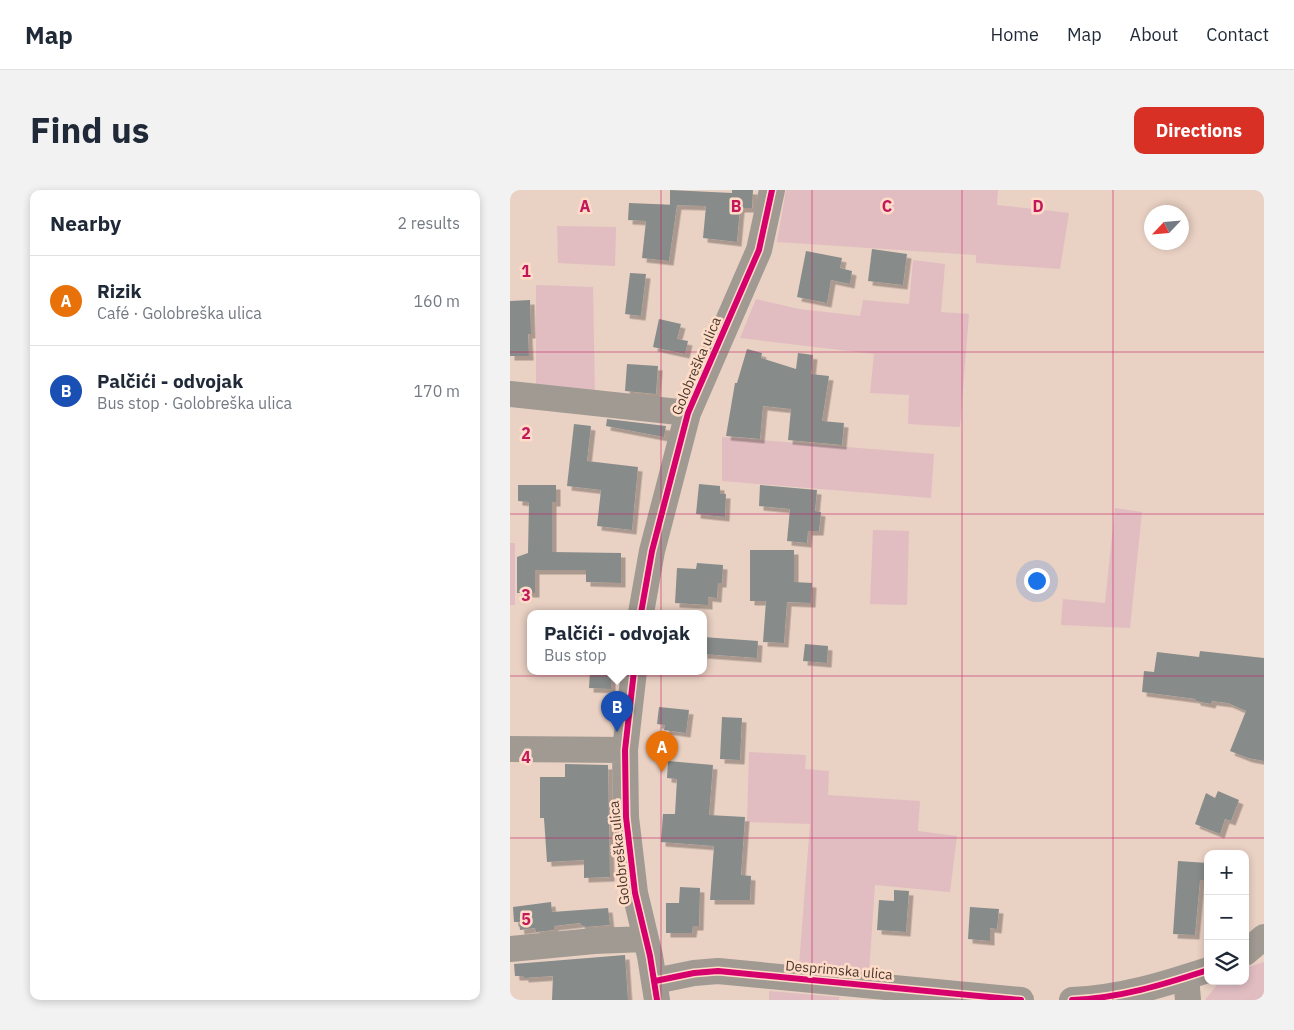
<!DOCTYPE html>
<meta charset="utf-8">
<style>
:root{--surface:#fff;--page:#f2f2f3;--text:#1f2937;--muted:#747a83;--line:#e0e1e3;--accent:#d93025}
body{margin:0;font-family:"IBM Plex Sans",sans-serif;background:var(--page);color:var(--text)}
.controls{position:absolute;right:15px;bottom:15px;display:grid;overflow:hidden;border-radius:10px;box-shadow:0 2px 8px #0003}
.controls button{width:45px;height:45px;display:grid;place-items:center;padding:0;border:0;border-bottom:1px solid var(--line);background:var(--surface);color:var(--text);font:25px sans-serif}
.compass{position:absolute;left:634px;top:15px;width:45px;height:45px;border-radius:50%;background:var(--surface);box-shadow:0 2px 8px #0003;rotate:244deg}
.you{position:absolute;left:526px;top:390px;width:18px;height:18px;margin:-12px;border:4px solid #fff;border-radius:50%;background:#1a73e8;box-shadow:0 0 0 8px #1a73e833}
.badge{display:grid;place-items:center;width:32px;height:32px;border-radius:50%;background:var(--accent);color:#fff;font-size:16px;font-weight:700}
.pin{position:absolute;translate:-50% -41px;filter:drop-shadow(0 1px 2px #0008)}
.pin::after{content:'';position:absolute;top:26px;width:18px;height:15px;background:inherit;clip-path:polygon(0 0,100% 0,50% 100%)}
.popup{position:absolute;left:17px;top:420px;width:180px;height:65px;box-sizing:border-box;display:grid;place-content:center;border-radius:10px;background:var(--surface);filter:drop-shadow(0 1px 4px #0005);font-size:16px;white-space:nowrap;color:var(--muted)}
.popup b{font-size:19px;color:var(--text)}
.popup::after{content:'';position:absolute;left:50%;top:100%;margin-left:-10px;border:10px solid transparent;border-top-color:var(--surface)}
.list{margin:0;padding:0;list-style:none}
h2{display:flex;justify-content:space-between;align-items:center;height:65px;margin:0;padding:0 20px;font-size:21px}
h2 small{font-size:16px;font-weight:400;color:var(--muted)}
.list li{display:grid;grid-template-columns:32px 1fr auto;gap:15px;align-items:center;box-sizing:border-box;height:90px;padding:0 20px;border-top:1px solid var(--line)}
.list b{display:block;font-size:19px;white-space:nowrap}
.list p{margin:0;font-size:16px;white-space:nowrap;color:var(--muted)}
.list em{font-size:16px;font-style:normal;color:var(--muted)}
.icon{flex:none;width:28px;height:28px;fill:none;stroke:currentColor;stroke-width:2;stroke-linecap:round;stroke-linejoin:round}
.map{position:relative;flex:none;width:754px;height:810px;overflow:hidden;border-radius:10px}
header{display:flex;align-items:center;gap:30px;box-sizing:border-box;height:70px;padding:0 25px;background:var(--surface);border-bottom:1px solid var(--line)}
header strong{font-size:24px}
nav{display:flex;gap:28px;margin-inline-start:auto;font-size:18px}
.intro{display:flex;align-items:center;justify-content:space-between;box-sizing:border-box;height:120px;padding:0 30px}
h1{margin:0;font-size:35px}
.button{padding:12px 22px;border-radius:10px;background:var(--accent);color:#fff;font-size:18px;font-weight:700}
main{display:flex;gap:30px;padding:0 30px}
aside{flex:1;background:var(--surface);border-radius:10px;box-shadow:0 2px 8px #0003}
.map>svg:first-child{display:block}
.green{fill:#e1bdc2}
.building{fill:#878c8b;filter:url(#shadow)}
.lines{fill:none;stroke-linecap:round;stroke-linejoin:round}
.minor{stroke:#a09a92;stroke-width:26}
.cycleway-casing{stroke:#ffdcc8;stroke-width:9}
.cycleway{stroke:#d6006c;stroke-width:6}
.grid{fill:none;stroke:#c2185b;stroke-width:1;stroke-opacity:0.55}
.labels{text-anchor:middle;stroke-width:5;stroke-linejoin:round;paint-order:stroke}
.street-label{font-size:14px;fill:#49382e;stroke:#ffdcc8}
.grid-label{font-size:16px;text-anchor:middle;font-weight:bold;fill:#c2185b;stroke:#ffdcc8;stroke-width:5;stroke-linejoin:round;paint-order:stroke}
</style>
<header>
<strong>Map</strong>
<nav><a>Home</a><a>Map</a><a>About</a><a>Contact</a></nav>
</header>
<div class="intro"><h1>Find us</h1><a class="button">Directions</a></div>
<main>
<aside>
<h2>Nearby<small>2 results</small></h2>
<ul class="list">
<li><span class="badge" style="background:#e8710a">A</span><div><b>Rizik</b><p>Café · Golobreška ulica</p></div><em>160 m</em></li>
<li><span class="badge" style="background:#1a4fb4">B</span><div><b>Palčići - odvojak</b><p>Bus stop · Golobreška ulica</p></div><em>170 m</em></li>
</ul>
</aside>
<div class="map">
<svg width="754" height="810" viewBox="0 0 754 810">
<defs>
<filter id="shadow"><feDropShadow dx="4.5" dy="4.5" stdDeviation="0" flood-color="#0004"/></filter>
</defs>
<rect width="100%" height="100%" fill="#e9d1c3"/>
<path class="green" d="M 276,0 L 488,0 L 487,15 L 559,23 L 550,79 L 466,73 L 466,65 L 267,52 Z
M 47,36 L 106,37 L 105,76 L 48,73 Z
M 403,70 L 435,74 L 431,122 L 459,124 L 450,237 L 398,234 L 399,205 L 360,203 L 364,164 L 230,148 L 246,109 L 289,119 L 350,126 L 353,110 L 399,114 Z
M 26,95 L 83,97 L 85,207 L 26,202 Z
M 212,247 L 424,264 L 421,308 L 212,291 Z
M 605,318 L 632,322 L 620,438 L 551,435 L 553,409 L 595,413 Z
M 363,340 L 399,341 L 397,415 L 360,414 Z
M 0,353 L 5,353 L 5,415 L 0,415 Z
M 239,562 L 296,565 L 295,579 L 319,581 L 318,605 L 410,611 L 408,641 L 447,646 L 440,702 L 365,695 L 359,783 L 289,775 L 300,634 L 237,632 Z
M 754,772 L 754,810 L 695,810 L 710,791 L 735,791 L 735,778 Z
M 259,801 L 329,807 L 329,810 L 259,810 Z"/>
<path class="building" d="M 160,0 L 222,3 L 222,0 L 243,0 L 242,18 L 230,18 L 227,52 L 193,48 L 196,16 L 160,15 Z
M 119,13 L 167,15 L 159,71 L 132,68 L 136,31 L 118,30 Z
M 362,59 L 397,64 L 393,95 L 358,91 Z
M 296,61 L 332,68 L 330,78 L 342,81 L 340,94 L 321,90 L 317,113 L 287,107 Z
M 120,83 L 136,84 L 131,126 L 115,124 Z
M 20,110 L 21,144 L 18,144 L 19,166 L 0,166 L 0,111 Z
M 149,129 L 171,134 L 167,149 L 178,151 L 175,164 L 143,157 Z
M 237,159 L 252,163 L 251,168 L 286,179 L 288,163 L 303,165 L 301,184 L 319,186 L 312,231 L 334,233 L 332,255 L 278,250 L 281,219 L 253,216 L 250,249 L 216,246 L 225,193 L 227,193 Z
M 117,174 L 148,176 L 146,204 L 115,201 Z
M 97,229 L 156,236 L 154,247 L 96,236 Z
M 64,234 L 81,236 L 77,271 L 128,277 L 122,340 L 87,336 L 91,300 L 57,296 Z
M 189,294 L 210,296 L 210,304 L 216,304 L 215,327 L 186,324 Z
M 8,295 L 46,295 L 46,312 L 42,312 L 42,362 L 111,363 L 111,393 L 76,392 L 76,380 L 25,380 L 25,403 L 7,403 L 7,367 L 18,363 L 19,312 L 8,311 Z
M 250,295 L 307,300 L 305,321 L 311,322 L 309,341 L 298,341 L 297,353 L 277,351 L 280,319 L 249,316 Z
M 240,360 L 284,360 L 284,392 L 302,393 L 301,413 L 277,412 L 274,453 L 253,452 L 256,411 L 240,411 Z
M 187,373 L 213,375 L 212,393 L 208,393 L 207,408 L 198,407 L 198,415 L 165,413 L 167,378 L 186,379 Z
M 193,447 L 248,451 L 247,468 L 193,464 Z
M 295,454 L 318,456 L 317,473 L 293,471 Z
M 690,461 L 754,468 L 754,571 L 738,568 L 720,561 L 736,521 L 718,513 L 702,511 L 701,514 L 686,511 L 686,509 L 632,502 L 634,481 L 644,482 L 647,462 L 689,467 Z
M 80,481 L 101,481 L 101,499 L 79,498 Z
M 149,517 L 179,520 L 176,543 L 154,540 L 155,535 L 147,534 Z
M 212,527 L 232,528 L 230,570 L 210,569 Z
M 158,571 L 203,575 L 199,625 L 235,627 L 231,685 L 241,686 L 240,710 L 200,710 L 204,656 L 151,652 L 153,624 L 165,624 L 167,589 L 157,588 Z
M 55,574 L 98,575 L 100,687 L 74,688 L 74,670 L 37,672 L 34,628 L 30,628 L 30,587 L 55,587 Z
M 708,601 L 729,610 L 721,631 L 715,629 L 710,644 L 685,634 L 696,603 L 705,608 Z
M 668,671 L 698,673 L 698,690 L 690,690 L 685,745 L 663,744 Z
M 170,697 L 190,698 L 189,736 L 183,736 L 182,743 L 156,743 L 156,713 L 169,713 Z
M 384,700 L 399,701 L 396,742 L 367,740 L 369,710 L 384,711 Z
M 41,712 L 42,722 L 98,718 L 100,735 L 76,737 L 71,735 L 70,733 L 44,736 L 44,740 L 26,742 L 25,738 L 10,740 L 9,732 L 4,732 L 3,717 Z
M 460,717 L 489,719 L 487,739 L 480,738 L 480,751 L 458,749 Z
M 115,765 L 118,810 L 42,810 L 43,786 L 14,788 L 14,786 L 5,786 L 4,774 Z"/>
<g class="lines">
<path class="minor" d="M 0,204 L 178,223
M 131,423 L 142,361 L 178,223 L 249,60 L 262,0
M 124,481 L 115,560 L 116,627 L 125,703 L 140,766 L 147,810
M 0,559 L 115,560
M 0,759 L 84,751 L 135,749
M 735,763 L 754,747
M 676,787 L 678,810
M 145,791 L 184,783 L 208,781 L 511,810
M 562,810 C 610,808 652,795 698,780"/>
<defs>
<path id="cycleway" d="M 131,423 L 142,361 L 178,223 L 249,60 L 262,0
M 124,481 L 115,560 L 116,627 L 125,703 L 140,766 L 147,810
M 145,791 L 184,783 L 208,781 L 511,810
M 562,810 C 610,808 652,795 698,780"/>
</defs>
<use href="#cycleway" class="cycleway-casing"/>
<use href="#cycleway" class="cycleway"/>
</g>
<path class="grid" d="M 151,0 L 151,810M 302,0 L 302,810M 452,0 L 452,810M 603,0 L 603,810M 0,162 L 754,162M 0,324 L 754,324M 0,486 L 754,486M 0,648 L 754,648"/>
<g class="labels">
<g class="street-label">
<text transform="translate(186 176) rotate(-67)" y="5">Golobreška ulica</text>
<text transform="translate(109 663) rotate(-96)" y="5">Golobreška ulica</text>
<text transform="translate(329 780) rotate(5)" y="5">Desprimska ulica</text>
</g>
</g>
<g class="grid-label">
<text x="75" y="22">A</text>
<text x="226" y="22">B</text>
<text x="377" y="22">C</text>
<text x="528" y="22">D</text>
<text x="16" y="87">1</text>
<text x="16" y="249">2</text>
<text x="16" y="411">3</text>
<text x="16" y="573">4</text>
<text x="16" y="735">5</text>
</g>
</svg>
<div class="controls">
<button>+</button>
<button>−</button>
<button><svg class="icon" aria-label="layers" viewBox="0 0 24 24"><path d="M12 4l9 5-9 5-9-5zM3 14l9 5 9-5"/></svg></button>
</div>
<svg class="compass" viewBox="-18 -18 36 36"><path d="M0-13l5 13h-10z" fill="#e53935"/><path d="M0 13l5-13h-10z" fill="#747a83"/></svg>
<div class="you"></div>
<div class="pin badge" style="left:152px;top:582px;background:#e8710a">A</div>
<div class="pin badge" style="left:107px;top:542px;background:#1a4fb4">B</div>
<div class="popup"><b>Palčići - odvojak</b>Bus stop</div>
</div>
</main>
